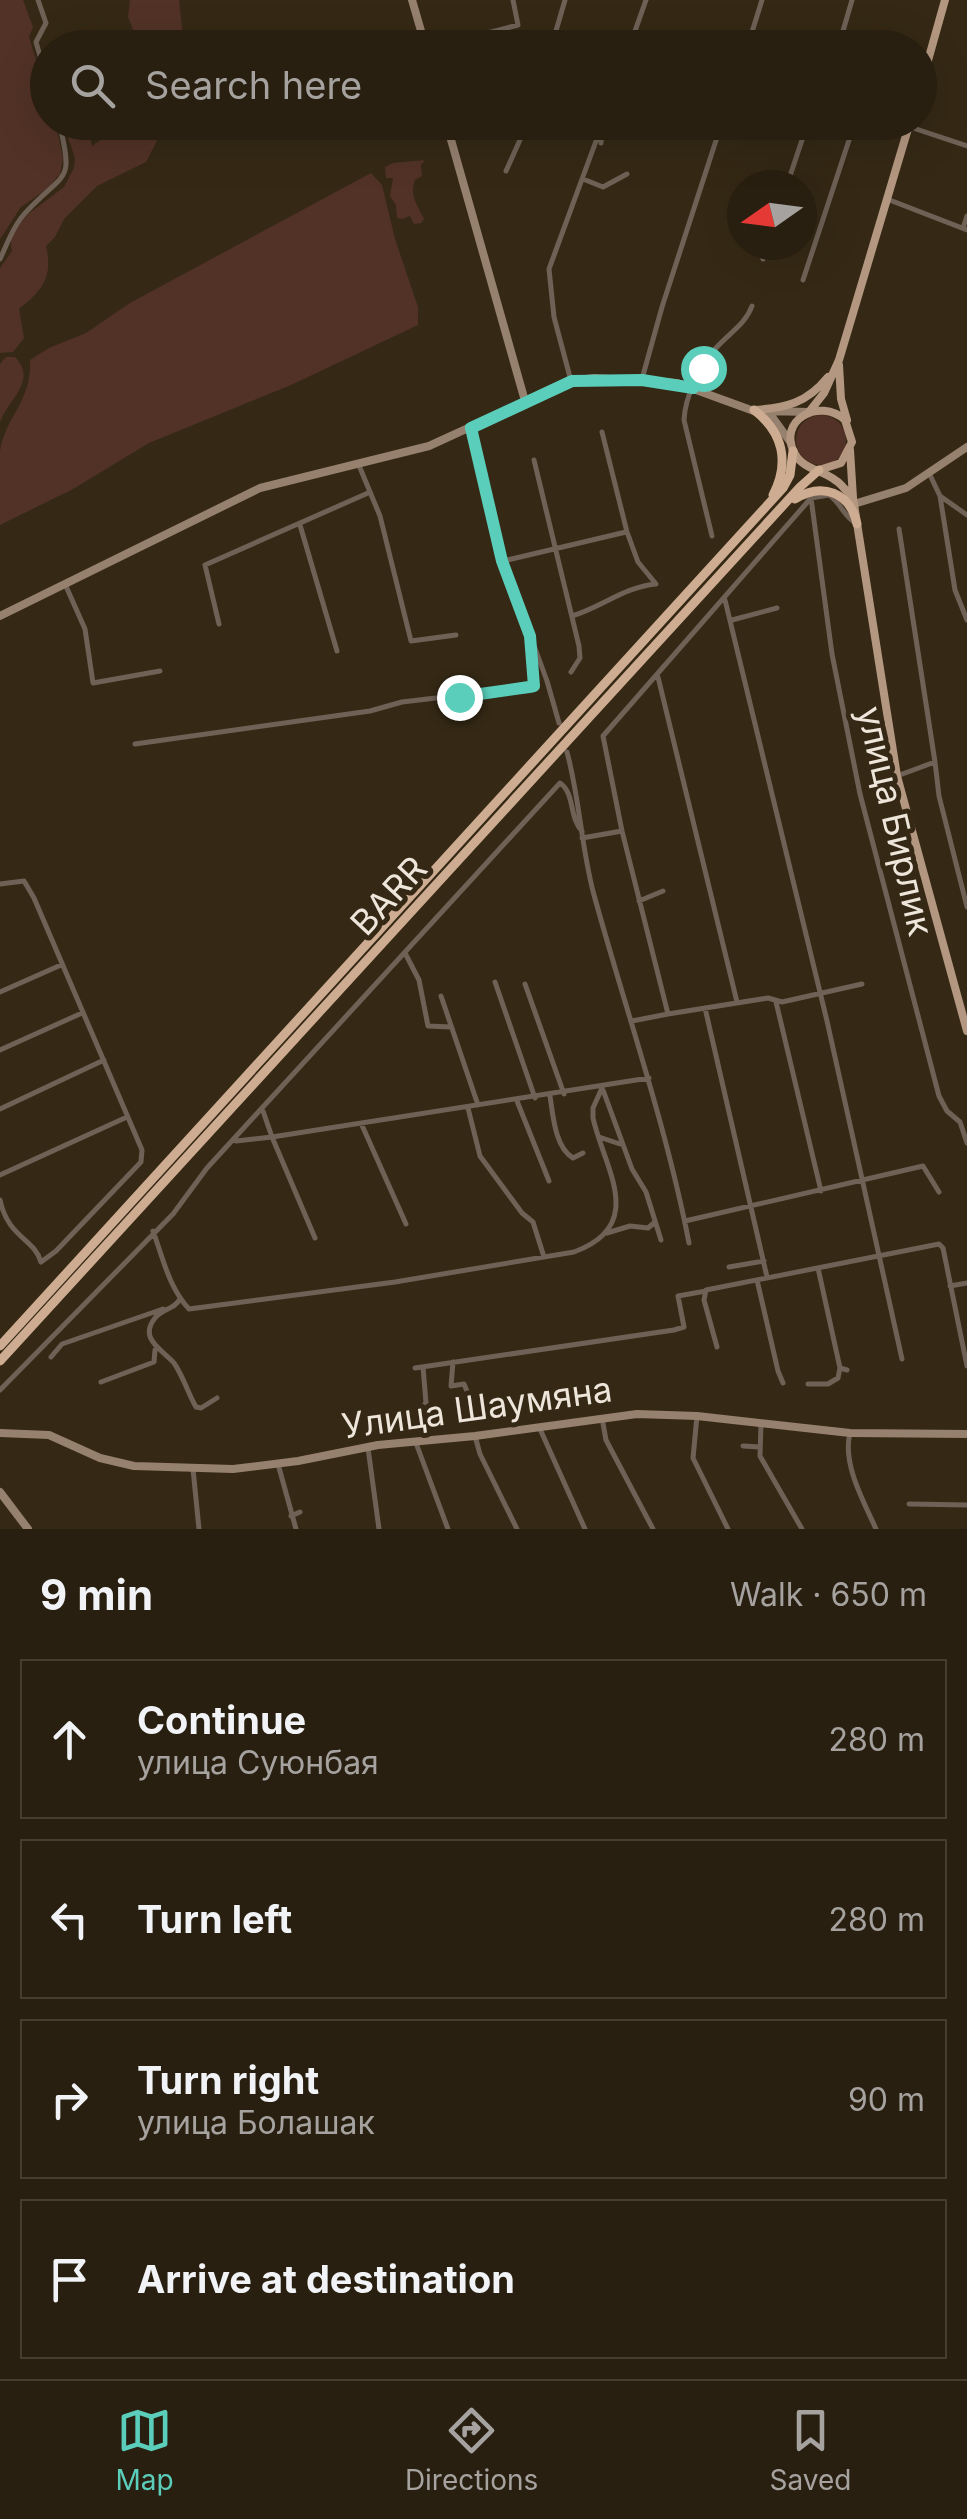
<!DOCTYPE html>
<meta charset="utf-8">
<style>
:root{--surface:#281f10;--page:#342c1e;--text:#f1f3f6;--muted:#a5a29f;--line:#443d30;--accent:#5bcebb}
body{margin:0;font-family:Inter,sans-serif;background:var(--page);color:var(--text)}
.compass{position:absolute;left:727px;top:170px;width:90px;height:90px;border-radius:50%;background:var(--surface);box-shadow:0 10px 40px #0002;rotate:256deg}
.stop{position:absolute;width:30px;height:30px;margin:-22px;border:8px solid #5bcebb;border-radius:50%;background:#fff}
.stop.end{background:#5bcebb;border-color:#fff;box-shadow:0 2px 10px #0008}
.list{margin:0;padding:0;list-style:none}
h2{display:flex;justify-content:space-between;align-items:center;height:130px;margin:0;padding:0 40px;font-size:42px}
h2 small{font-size:32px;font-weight:400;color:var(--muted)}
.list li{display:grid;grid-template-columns:65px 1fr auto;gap:30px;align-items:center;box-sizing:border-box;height:160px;margin:0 20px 20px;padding:0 20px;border:2px solid var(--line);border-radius:0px}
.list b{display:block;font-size:38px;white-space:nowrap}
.list p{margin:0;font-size:32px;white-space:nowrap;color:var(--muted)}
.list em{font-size:32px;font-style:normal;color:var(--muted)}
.icon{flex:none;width:55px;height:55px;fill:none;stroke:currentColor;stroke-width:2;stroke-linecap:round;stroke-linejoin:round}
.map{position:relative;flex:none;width:967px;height:1529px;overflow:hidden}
.search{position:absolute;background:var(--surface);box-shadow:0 10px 40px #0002;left:30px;right:30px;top:30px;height:110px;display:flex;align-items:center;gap:25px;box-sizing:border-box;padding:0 35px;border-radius:55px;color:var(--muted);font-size:38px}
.sheet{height:850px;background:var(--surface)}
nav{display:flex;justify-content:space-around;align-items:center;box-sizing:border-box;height:140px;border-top:2px solid var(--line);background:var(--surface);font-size:28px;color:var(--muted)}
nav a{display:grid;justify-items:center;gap:5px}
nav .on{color:var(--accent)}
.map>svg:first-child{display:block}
.green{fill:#523226}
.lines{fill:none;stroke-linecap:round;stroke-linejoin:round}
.street{stroke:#6f6156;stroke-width:5}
.secondary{stroke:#96806e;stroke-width:8}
.primary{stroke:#b39780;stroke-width:8}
.highway{stroke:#ceac91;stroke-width:9}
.route{stroke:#5bcebb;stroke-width:12}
.labels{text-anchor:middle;stroke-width:10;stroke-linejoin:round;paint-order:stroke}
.street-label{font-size:35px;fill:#eee6da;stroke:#352915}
</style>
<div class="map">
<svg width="967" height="1529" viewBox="0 0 967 1529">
<rect width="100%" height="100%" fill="#352915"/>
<path class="green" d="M 0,0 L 23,0 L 33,27 L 29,37 L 47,95 L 48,122 L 56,123 L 63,159 L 60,174 L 47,189 L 21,207 L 0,239 Z
M 130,0 L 179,0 L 184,47 L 140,47 L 128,17 Z
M 63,123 L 86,123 L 92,146 L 102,139 L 112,123 L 166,123 L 146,162 L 97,186 L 64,219 L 55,237 L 46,246 C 53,277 43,290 19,309 L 24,338 L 13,352 L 0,353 L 0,268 L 12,251 L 10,237 L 27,215 L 64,187 L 74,168 L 75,158 Z
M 425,160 L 421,165 L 422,176 L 415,180 C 409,195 417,205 424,219 L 421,223 L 414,224 L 410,216 L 402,219 L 397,218 L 396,205 L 390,196 L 393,178 L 386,178 L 385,167 L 393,163 Z
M 371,173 L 382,185 L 395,239 L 418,307 L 418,325 L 291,385 L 149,443 L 73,489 L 0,525 C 0,501 0,474 0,451 C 6,415 32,402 30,360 L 49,348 L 86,333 L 130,303 Z
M 6,357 L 15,357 C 39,381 6,401 0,423 L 0,364 Z
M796 440a25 25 0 1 1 50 0a25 25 0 1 1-50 0Z"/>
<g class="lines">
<path class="street" d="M 38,0 L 46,23 L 36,42 L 48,84
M 843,31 L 852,0
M 430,48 L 518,25 L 513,0
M 551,48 L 565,0
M 629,48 L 646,0
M 747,48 L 762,0
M 604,122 L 636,132 L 643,126
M 895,122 L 967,146
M 601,143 L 602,128
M 506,171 L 528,122
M 583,179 L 603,187 L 627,174
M 787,185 L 808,122
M 887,199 L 967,230
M 963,228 L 967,216
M 0,259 C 8,242 14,224 28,210 C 66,170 74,184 59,122
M 763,259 L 767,245
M 803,280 L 855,122
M 642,379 L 662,307 L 722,122
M 571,381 L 554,317 L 549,269 L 603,122
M 471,428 L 503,561 L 547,681 L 559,723
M 534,460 L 579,646 L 580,658 L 571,672
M 358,463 L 380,516 L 411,641 L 456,635
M 930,475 L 940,496 L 967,515
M 940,496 L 955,590 L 967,620
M 811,498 L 832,654 L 860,794 L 939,1096 L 947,1111 L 960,1122 L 967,1143
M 300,525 L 337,651
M 899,529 L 935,762
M 712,536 L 684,420 C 685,396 700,366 716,348 C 729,333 745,325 752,306
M 503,561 L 626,532
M 65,584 L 85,629 L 93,683 L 160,671
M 725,600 L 827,1021 L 902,1359
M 572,616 C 602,607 624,587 656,584 L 638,562 L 627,532 L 602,432
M 732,620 L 777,608
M 219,624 L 205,565 L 368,493
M 658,677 L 737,1002
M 135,744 L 370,711 L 402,702 L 529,687 L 534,686 L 530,636
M 567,752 C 580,800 581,847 594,895 C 626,1011 666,1125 689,1243
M 897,776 L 935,762 L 939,796 L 967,907
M 582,838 L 622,831
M 0,884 L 24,881 L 34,898 L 142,1150 L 141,1162 L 56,1251 L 41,1262 C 34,1238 8,1238 0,1200
M 639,901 L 663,891
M 405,953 L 419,980 L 428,1026 L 451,1027
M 495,982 L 535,1098
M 525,984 L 564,1094
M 0,992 L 61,965
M 441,996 L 478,1105
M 776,1002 L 821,1191
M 705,1008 L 767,1277
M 668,1014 L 768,998 L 782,1002 L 862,984
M 632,1021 L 668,1014 L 622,831 L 603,736 L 811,498 L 829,495 C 841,503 844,517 856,523
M 0,1050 L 82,1013
M 603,1090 L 632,1169 L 646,1192 L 661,1240
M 550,1096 C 553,1116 555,1147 573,1158 L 583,1153
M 517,1101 L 549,1181
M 468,1108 L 480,1156 L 522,1213 L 533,1222 L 544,1257
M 0,1109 L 104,1060
M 361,1123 L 406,1224
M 599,1137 L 620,1144
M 236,1141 L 272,1137 L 263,1111
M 0,1175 L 127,1117
M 685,1221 L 923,1166 L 939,1192
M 153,1231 C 163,1258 169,1288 189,1309 L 395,1282 L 574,1252 C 648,1225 604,1168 593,1118 L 593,1108 L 602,1088
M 607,1233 L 630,1226 L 648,1228 L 655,1222
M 315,1238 L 272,1137 L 649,1078
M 729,1267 L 764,1261
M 818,1268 L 840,1368 L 847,1370
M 757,1280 L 778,1371 L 783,1383
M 950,1286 L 967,1283
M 180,1299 C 174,1310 163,1308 155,1318 C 138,1339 163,1350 174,1363 C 183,1376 188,1393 196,1407 L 201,1408 L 217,1398
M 717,1347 L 704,1300 L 706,1290 L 939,1244 L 943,1248 L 967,1366
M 51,1357 L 62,1344 L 163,1309
M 453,1362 L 451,1386 L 464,1384 L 469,1396
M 415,1368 L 674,1330 L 684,1327 L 678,1296 L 706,1291
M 101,1382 L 154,1362 L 155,1350
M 808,1384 L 828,1384 L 838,1378 L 840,1368
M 0,1390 L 173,1214 L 207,1168 L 560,783 C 575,793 569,818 582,831
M 422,1407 L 426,1403 L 423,1367
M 697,1416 L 693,1458 L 728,1529
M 602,1418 L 606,1440 L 653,1529
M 761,1423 L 760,1456 L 802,1529
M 540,1429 L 585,1529
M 850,1433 C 842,1464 864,1502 876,1529
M 475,1436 L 480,1454 L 517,1529
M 416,1443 L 448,1529
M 743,1446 L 760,1447
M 368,1448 L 379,1529
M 278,1464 L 296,1529
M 193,1469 L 199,1529
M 909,1504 L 967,1505
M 291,1516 L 300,1512"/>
<path class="secondary" d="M 412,0 L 426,48
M 446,122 L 525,401
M 764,411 L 809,412
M 854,504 L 906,488 L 967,447
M 0,616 L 260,488 L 429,446 L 571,381 L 594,378 L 677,383 L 773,418 L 791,443
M 0,1433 L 49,1435 L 100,1458 L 134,1466 L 233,1469 L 298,1461 L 378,1445 L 475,1436 L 637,1414 L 697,1416 L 850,1433 L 967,1434
M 0,1492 L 28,1529"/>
<path class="primary" d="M 920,89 L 945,0
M 839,365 L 841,399 L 847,420
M 754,410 C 786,408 807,403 828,377
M 809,412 L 824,393 L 839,360 L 910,122
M 850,450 L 853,498 L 897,776 L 967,1031
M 819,470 L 841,463 L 852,442 L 845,420 C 820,397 776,420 795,454 C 803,469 822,470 835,480 C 842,484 847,492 852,498"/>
<path class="highway" d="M 754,410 C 783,432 790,462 773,495
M 795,499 C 822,482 850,492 857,524
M 0,1346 L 783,488 L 790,475 L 793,451
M 0,1361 L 800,487 L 819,470"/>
</g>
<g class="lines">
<path class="route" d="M 459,697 L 529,687 L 534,686 L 530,636 L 502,561 L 471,428 L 572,381 L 642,380 L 693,388 L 703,368"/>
</g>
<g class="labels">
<g class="street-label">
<text transform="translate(895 821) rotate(77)" y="12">улица Бирлик</text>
<text transform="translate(389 896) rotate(-47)" y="12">BARR</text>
<text transform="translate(477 1408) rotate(-8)" y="12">Улица Шаумяна</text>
</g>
</g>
</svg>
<svg class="compass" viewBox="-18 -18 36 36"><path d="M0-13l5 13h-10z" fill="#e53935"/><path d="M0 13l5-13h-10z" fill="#a5a29f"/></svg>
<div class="stop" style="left:703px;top:368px"></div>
<div class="stop end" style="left:459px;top:697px"></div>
<div class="search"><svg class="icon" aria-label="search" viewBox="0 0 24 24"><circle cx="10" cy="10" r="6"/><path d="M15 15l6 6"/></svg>Search here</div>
</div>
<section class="sheet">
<h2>9 min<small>Walk · 650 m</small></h2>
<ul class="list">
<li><svg class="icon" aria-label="ahead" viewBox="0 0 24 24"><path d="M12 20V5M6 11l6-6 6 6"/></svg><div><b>Continue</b><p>улица Суюнбая</p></div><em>280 m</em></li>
<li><svg class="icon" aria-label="left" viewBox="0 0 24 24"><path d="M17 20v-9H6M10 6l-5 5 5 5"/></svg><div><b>Turn left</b></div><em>280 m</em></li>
<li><svg class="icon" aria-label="right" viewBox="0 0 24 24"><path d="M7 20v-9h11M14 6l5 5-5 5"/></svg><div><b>Turn right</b><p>улица Болашак</p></div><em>90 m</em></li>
<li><svg class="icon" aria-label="arrive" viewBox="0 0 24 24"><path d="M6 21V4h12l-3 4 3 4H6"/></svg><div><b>Arrive at destination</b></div></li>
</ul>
</section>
<nav>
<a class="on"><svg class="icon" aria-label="map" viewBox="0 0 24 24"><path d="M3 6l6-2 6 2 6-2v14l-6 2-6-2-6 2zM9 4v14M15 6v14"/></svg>Map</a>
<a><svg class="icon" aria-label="directions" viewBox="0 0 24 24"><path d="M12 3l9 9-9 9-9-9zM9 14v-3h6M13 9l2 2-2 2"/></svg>Directions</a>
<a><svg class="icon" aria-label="saved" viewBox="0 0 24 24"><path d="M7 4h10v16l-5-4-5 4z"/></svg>Saved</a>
</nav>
